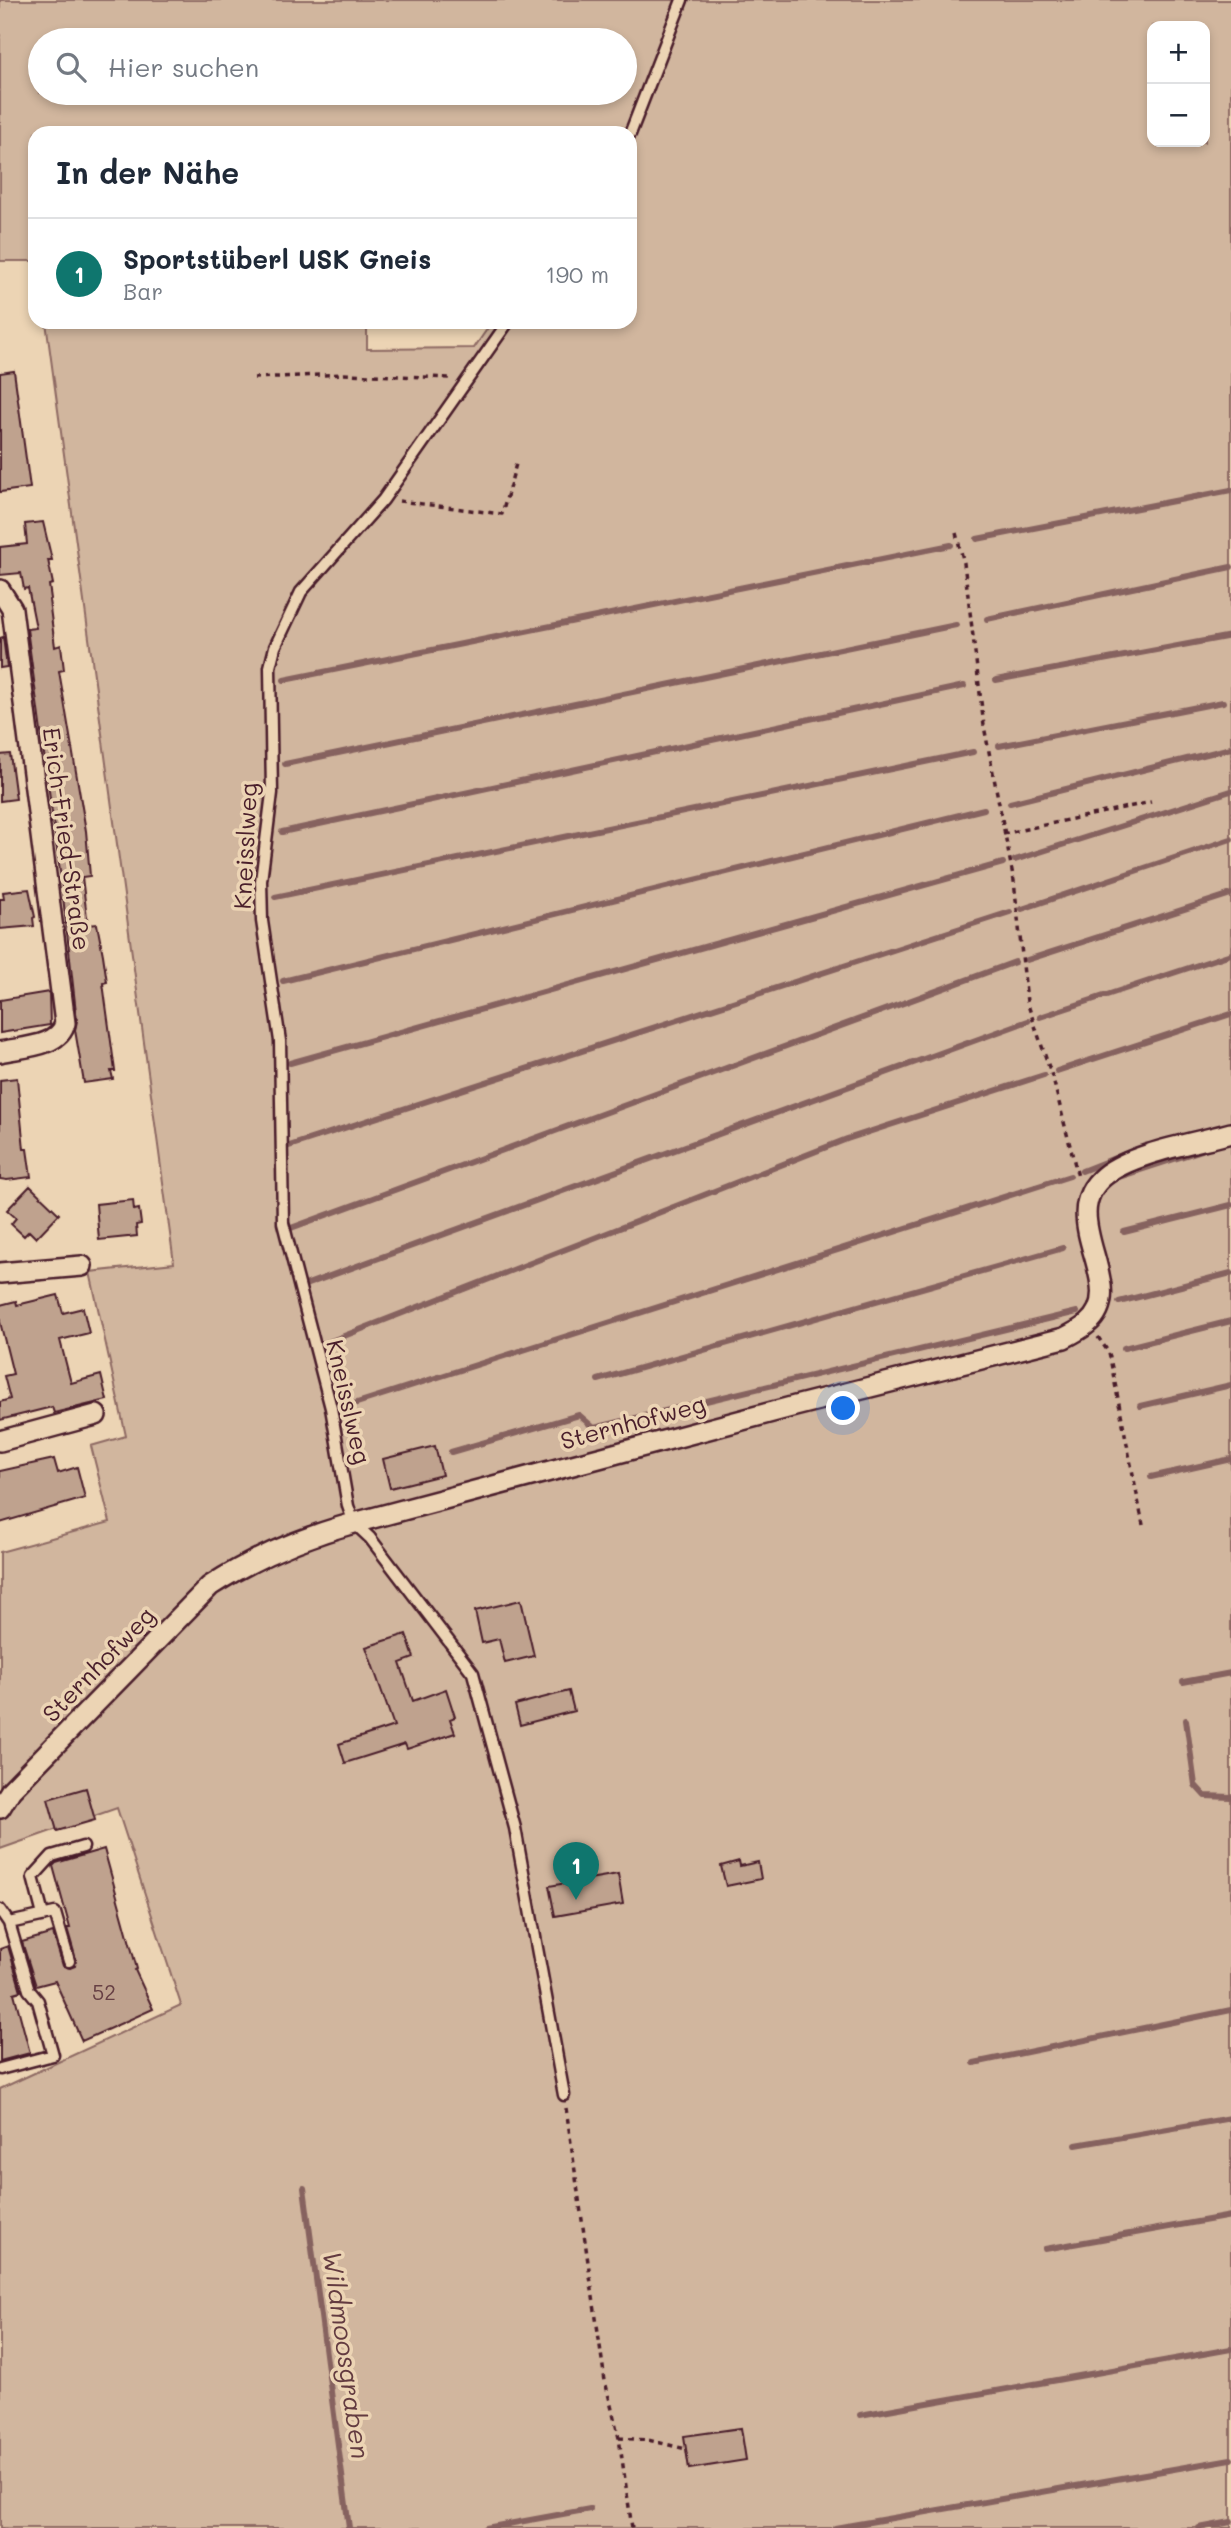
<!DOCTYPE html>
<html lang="de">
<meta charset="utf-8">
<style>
:root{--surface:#fff;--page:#f2f2f3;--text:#1f2937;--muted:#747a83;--line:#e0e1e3;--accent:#0f766e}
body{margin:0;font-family:Mali,sans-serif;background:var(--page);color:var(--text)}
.controls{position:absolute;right:21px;top:21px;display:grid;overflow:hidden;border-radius:14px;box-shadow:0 4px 10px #0003}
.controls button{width:63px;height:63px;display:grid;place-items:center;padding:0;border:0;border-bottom:2px solid var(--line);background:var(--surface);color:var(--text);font:35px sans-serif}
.you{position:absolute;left:844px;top:1409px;width:24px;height:24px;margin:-18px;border:5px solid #fff;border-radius:50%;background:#1a73e8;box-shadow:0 0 0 10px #1a73e833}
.badge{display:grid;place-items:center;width:46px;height:46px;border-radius:50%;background:var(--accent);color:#fff;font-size:23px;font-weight:700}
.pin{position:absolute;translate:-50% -58px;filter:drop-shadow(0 2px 4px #0008)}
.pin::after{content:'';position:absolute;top:37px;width:24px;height:21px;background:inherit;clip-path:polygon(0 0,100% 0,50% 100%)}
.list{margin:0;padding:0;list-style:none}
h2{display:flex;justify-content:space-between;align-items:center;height:91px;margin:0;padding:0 28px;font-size:30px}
h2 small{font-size:23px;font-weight:400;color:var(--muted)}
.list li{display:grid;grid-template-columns:46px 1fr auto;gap:21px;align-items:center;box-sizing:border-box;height:112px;padding:0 28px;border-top:2px solid var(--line)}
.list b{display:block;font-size:26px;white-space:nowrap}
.list p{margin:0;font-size:23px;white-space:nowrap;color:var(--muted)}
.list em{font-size:23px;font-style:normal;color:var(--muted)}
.icon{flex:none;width:38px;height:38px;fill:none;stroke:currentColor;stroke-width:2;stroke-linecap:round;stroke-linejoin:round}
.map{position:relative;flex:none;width:1231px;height:2528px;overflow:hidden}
.search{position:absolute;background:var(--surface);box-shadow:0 4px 10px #0003;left:28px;top:28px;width:609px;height:77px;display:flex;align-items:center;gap:18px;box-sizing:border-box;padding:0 24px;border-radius:38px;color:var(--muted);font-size:26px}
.panel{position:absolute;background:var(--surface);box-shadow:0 4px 10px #0003;left:28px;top:126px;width:609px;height:203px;border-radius:21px}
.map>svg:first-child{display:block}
.green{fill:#d1b69e;stroke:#8e6a64;stroke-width:2;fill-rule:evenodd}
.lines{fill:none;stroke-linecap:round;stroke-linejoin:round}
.stream{stroke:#86625e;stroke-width:6}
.building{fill:#bfa28e;stroke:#4a1f2b;stroke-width:2}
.lane-casing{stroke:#4a1f2b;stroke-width:15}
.street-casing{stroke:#4a1f2b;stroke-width:24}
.path{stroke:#4a1f2b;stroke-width:3.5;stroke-dasharray:5 5;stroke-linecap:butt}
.lane{stroke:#ecd4b4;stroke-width:10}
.street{stroke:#ecd4b4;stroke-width:19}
.labels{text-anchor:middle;stroke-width:7;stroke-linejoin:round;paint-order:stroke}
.number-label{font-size:21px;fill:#674044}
.street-label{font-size:24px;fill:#4a1f2b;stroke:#ecd4b4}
.water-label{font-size:26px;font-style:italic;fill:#633b40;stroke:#ecd4b4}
</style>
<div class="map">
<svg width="1231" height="2528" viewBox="0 0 1231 2528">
<rect width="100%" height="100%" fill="#ecd4b4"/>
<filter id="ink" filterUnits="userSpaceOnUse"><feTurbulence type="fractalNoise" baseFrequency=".0143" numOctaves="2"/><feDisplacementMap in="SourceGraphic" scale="14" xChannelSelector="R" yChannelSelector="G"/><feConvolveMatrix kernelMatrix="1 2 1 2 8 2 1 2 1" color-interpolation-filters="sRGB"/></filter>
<g filter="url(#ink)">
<path class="green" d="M 0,0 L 1231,0 L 1231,2528 L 0,2528 L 0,2089 L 181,2005 L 117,1808 L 0,1849 L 0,1552 L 110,1522 L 91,1446 L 126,1436 L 90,1272 L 174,1263 L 46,322 L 367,322 L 367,349 L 474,348 L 492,322 L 630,322 L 630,133 L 35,133 L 35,261 L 0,261 ZM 1152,26 L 1205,26 L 1205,142 L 1152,142 ZM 40,40 L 625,40 L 625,93 L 40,93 Z"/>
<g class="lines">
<path class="stream" d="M 977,539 L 1231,490
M 987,619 L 1231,567
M 284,680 L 951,545
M 996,680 L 1231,636
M 999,746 L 1223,702
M 285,764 L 956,625
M 1010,803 L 1231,748
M 282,832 L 964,686
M 1015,860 L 1231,791
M 275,897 L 973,752
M 1022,909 L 1231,839
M 1027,960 L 1231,894
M 283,981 L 984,809
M 1040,1017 L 1231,954
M 290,1063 L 1003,863
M 1057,1071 L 1231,1014
M 289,1146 L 1010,912
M 1082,1171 L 1125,1154
M 1116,1178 L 1202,1150
M 291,1228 L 1015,962
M 1124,1232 L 1231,1205
M 305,1285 L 1028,1021
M 1119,1302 L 1231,1273
M 321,1345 L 847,1139 L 1044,1075
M 1124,1348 L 1231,1321
M 598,1380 L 1063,1248
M 1140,1406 L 1231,1385
M 338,1409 L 1070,1176
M 451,1452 L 579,1415 L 594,1428 L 1077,1312
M 1151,1477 L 1231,1459
M 1183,1682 L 1231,1673
M 1186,1720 L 1195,1785 L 1205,1796 L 1231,1797
M 974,2063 L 1231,2010
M 1076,2145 L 1231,2118
M 304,2188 L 349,2528
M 1045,2249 L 1231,2216
M 860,2415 L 1231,2349
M 486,2528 L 590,2509
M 835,2528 L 1231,2459
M 1199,2528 L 1231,2522"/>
</g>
<path class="building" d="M 14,371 L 30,488 L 0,492 L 0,373 Z
M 43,522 L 52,560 L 48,560 L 53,584 L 49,585 L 51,599 L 49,600 L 55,647 L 61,645 L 64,670 L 59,671 L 86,831 L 90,876 L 82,877 L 88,925 L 97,924 L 103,955 L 107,982 L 103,983 L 115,1071 L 111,1071 L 113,1079 L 84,1083 L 75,1030 L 77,1021 L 61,879 L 27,629 L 36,628 L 28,588 L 24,589 L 21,573 L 0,575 L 0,547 L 27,544 L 25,524 Z
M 3,637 L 7,667 L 0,668 L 0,638 Z
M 10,754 L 16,799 L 0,801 L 0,755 Z
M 29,889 L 35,917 L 33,918 L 34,926 L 0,929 L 0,899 L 4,899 L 3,892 Z
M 49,992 L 50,1025 L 0,1033 L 0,1000 Z
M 17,1078 L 24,1149 L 27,1149 L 31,1177 L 7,1180 L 0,1179 L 0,1080 Z
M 30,1186 L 59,1214 L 36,1238 L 29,1231 L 24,1236 L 11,1224 L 16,1218 L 7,1210 Z
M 133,1200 L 134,1210 L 139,1209 L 141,1224 L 136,1225 L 137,1236 L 99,1240 L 96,1204 Z
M 58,1295 L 63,1313 L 83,1308 L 89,1333 L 60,1340 L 71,1383 L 101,1375 L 107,1400 L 54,1413 L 52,1407 L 0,1420 L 0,1402 L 10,1399 L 4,1376 L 13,1374 L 0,1322 L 0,1305 L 16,1301 L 17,1305 Z
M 435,1446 L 442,1475 L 390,1488 L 383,1459 Z
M 54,1459 L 58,1473 L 77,1467 L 85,1498 L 0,1523 L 0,1471 Z
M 521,1600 L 534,1656 L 505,1663 L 499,1639 L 482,1643 L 475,1611 Z
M 406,1634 L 414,1658 L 400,1663 L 413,1701 L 446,1689 L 455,1717 L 450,1719 L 455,1733 L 407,1749 L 405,1744 L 345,1763 L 339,1744 L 394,1726 L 366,1647 Z
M 569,1691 L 574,1711 L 520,1725 L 515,1705 Z
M 86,1788 L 95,1820 L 57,1831 L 48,1799 Z
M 104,1849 L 137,1969 L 135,1970 L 153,2009 L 82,2041 L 55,1981 L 36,1986 L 22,1942 L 53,1933 L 63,1966 L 70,1968 L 75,1966 L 76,1959 L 67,1928 L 70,1928 L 53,1866 L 56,1863 Z
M 739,1861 L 740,1866 L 758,1862 L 761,1879 L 726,1886 L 721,1866 Z
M 618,1874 L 623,1904 L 555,1916 L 549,1886 Z
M 8,1946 L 21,1991 L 14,1993 L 30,2053 L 0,2061 L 0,1949 Z
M 741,2428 L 746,2460 L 689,2469 L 684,2436 Z"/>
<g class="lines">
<defs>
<path id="lane" d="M 630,134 L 682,0
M 508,322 L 383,500 L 301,592 L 275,647 L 270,667 L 272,793 L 261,881 L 262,921 L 280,1041 L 283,1223 L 331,1408 L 348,1506 L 354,1523 L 370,1538 L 473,1673 L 515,1828 L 564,2095
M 0,1910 L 9,1923 L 29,1990 L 38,2001 L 53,2055 L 0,2069
M 43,1915 L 33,1877 L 52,1856 L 83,1847
M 9,1923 L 55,1913 L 69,1961"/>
<path id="street" d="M 0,590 L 12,609 L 65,1023 C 60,1047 21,1047 0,1052
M 0,1273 L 82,1266
M 0,1441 L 96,1415
M 0,1808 L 11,1790 L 210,1586 C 255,1557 303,1537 354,1523 L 795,1406 L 1064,1338 C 1072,1334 1080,1330 1087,1324 C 1132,1287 1053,1218 1104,1176 C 1132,1153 1195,1143 1231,1133"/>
</defs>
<use href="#lane" class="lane-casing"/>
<use href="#street" class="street-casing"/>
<path class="path" d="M 254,378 L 344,374 L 452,378
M 399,501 L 502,514 L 516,464
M 956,533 L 964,563 L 984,726 L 1014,881 L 1027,1002 L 1053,1079 L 1078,1177
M 1003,834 L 1151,802
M 1098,1337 L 1109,1353 L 1143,1525
M 566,2108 L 605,2381 L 619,2438 L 632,2528
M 619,2438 L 648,2440 L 686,2449"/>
<use href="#lane" class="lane"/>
<use href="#street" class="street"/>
</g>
</g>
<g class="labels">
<g class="number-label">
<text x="104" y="2000">52</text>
</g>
<g class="street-label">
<text transform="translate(66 839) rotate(82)" y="8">Erich-Fried-Straße</text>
<text transform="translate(246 846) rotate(-87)" y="8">Kneisslweg</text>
<text transform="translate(348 1402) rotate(77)" y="8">Kneisslweg</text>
<text transform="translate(633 1423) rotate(-15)" y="8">Sternhofweg</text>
<text transform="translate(99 1665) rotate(-46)" y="8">Sternhofweg</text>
</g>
<g class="water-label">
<text transform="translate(346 2355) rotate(82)" y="9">Wildmoosgraben</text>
</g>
</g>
</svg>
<div class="controls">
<button>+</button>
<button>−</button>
</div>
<div class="you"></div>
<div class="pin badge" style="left:576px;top:1900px">1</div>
<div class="search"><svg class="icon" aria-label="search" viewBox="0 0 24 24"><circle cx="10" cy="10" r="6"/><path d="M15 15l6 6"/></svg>Hier suchen</div>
<section class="panel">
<h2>In der Nähe<small></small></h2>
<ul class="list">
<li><span class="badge">1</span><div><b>Sportstüberl USK Gneis</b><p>Bar</p></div><em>190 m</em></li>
</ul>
</section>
</div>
